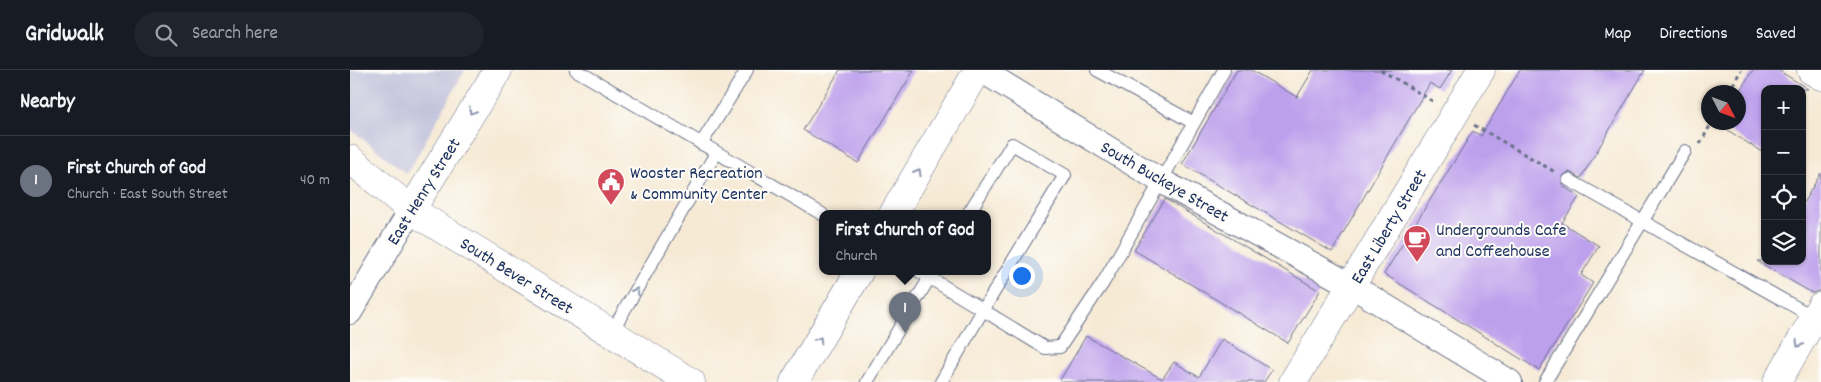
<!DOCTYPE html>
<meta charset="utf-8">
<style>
:root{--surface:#171b24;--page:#20242c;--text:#f1f3f6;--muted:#9ea1a6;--line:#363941;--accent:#b45309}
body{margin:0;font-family:Dekko,sans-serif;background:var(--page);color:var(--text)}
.controls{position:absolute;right:15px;top:15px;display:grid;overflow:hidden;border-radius:10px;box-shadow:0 1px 4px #0004}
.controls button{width:45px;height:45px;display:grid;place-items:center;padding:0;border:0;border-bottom:1px solid var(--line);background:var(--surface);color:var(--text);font:25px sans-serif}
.compass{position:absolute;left:1351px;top:15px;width:45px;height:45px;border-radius:50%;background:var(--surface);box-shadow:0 1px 4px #0004;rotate:132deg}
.you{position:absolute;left:671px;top:205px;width:18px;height:18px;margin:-12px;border:4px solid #fff;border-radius:50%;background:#1a73e8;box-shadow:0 0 0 8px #1a73e833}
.badge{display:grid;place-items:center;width:32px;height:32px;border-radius:50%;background:var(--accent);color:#fff;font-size:16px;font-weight:700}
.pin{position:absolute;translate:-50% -41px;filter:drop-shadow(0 1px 2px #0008)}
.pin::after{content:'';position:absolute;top:26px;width:18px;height:15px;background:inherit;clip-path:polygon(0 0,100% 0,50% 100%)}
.popup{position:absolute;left:469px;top:140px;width:172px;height:65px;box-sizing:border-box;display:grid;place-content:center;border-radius:10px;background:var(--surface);filter:drop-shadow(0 1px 4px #0005);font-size:16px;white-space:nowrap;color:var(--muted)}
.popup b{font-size:19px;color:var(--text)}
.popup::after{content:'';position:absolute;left:50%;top:100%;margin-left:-10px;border:10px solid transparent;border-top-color:var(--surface)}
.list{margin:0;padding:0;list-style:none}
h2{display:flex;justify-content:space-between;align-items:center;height:65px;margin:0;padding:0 20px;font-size:21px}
h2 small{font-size:16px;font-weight:400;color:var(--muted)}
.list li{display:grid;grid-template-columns:32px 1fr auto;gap:15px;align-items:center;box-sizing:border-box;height:90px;padding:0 20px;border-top:1px solid var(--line)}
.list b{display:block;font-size:19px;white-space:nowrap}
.list p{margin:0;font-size:16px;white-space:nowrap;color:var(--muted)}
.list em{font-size:16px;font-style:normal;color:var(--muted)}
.icon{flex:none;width:28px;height:28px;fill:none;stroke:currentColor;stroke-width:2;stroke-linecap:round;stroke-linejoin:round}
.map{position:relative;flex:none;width:1471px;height:312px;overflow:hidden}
header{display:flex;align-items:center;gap:30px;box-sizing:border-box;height:70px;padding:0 25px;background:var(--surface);border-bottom:1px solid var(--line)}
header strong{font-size:24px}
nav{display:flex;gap:28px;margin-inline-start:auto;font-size:18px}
.search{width:350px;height:45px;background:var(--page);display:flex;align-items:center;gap:12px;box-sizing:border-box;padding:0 18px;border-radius:28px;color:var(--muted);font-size:19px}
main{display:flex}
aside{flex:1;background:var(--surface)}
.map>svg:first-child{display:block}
.industrial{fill:#c2c2dc}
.building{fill:#bda0ec}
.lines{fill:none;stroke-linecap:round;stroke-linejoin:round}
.lane-casing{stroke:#687088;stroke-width:14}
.street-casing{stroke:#687088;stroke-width:26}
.secondary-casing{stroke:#687088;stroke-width:29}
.primary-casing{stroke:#687088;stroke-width:29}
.path{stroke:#687088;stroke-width:3;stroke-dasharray:4 4;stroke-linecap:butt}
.lane{stroke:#fff;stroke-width:12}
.street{stroke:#fff;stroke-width:24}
.secondary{stroke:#fff;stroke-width:28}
.primary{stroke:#fff;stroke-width:28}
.oneway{stroke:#8d97ae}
.labels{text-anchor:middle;stroke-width:4;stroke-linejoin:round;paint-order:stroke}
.poi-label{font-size:18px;fill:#1b2f5e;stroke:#fdfcf7;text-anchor:start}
.street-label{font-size:18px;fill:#1b2f5e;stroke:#fdfcf7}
</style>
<header>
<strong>Gridwalk</strong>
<div class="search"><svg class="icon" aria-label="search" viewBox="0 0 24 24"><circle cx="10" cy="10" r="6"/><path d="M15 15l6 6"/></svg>Search here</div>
<nav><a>Map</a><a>Directions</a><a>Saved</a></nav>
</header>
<main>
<aside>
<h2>Nearby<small></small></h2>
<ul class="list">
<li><span class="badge" style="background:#6b7280">1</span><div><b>First Church of God</b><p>Church · East South Street</p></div><em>40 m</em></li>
</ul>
</aside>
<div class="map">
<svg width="1471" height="312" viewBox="0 0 1471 312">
<rect width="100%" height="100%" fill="#fdfcf7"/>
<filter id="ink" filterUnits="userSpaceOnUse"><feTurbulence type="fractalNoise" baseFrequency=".02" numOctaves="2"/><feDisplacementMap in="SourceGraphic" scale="10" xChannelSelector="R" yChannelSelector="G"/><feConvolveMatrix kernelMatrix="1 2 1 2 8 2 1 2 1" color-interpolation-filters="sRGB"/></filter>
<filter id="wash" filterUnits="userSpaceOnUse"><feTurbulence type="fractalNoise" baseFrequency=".0096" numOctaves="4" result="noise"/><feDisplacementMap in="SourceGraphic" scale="20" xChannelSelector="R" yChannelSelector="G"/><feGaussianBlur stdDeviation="1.12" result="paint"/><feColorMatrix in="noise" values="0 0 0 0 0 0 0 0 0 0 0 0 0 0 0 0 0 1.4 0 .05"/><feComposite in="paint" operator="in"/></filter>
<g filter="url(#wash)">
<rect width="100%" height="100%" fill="#f6ead5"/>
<path class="industrial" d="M 0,0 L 115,0 L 57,104 L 0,59 Z"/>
<g id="blocks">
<path class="building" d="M 490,0 L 564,0 L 508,93 L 453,60 Z
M 887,0 L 901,0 L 947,27 L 963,0 L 1102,0 L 1090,19 L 1080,13 L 982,182 L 832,94 Z
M 1170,0 L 1295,0 L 1231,108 L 1219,102 L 1212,106 L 1212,115 L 1229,127 L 1212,153 L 1249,176 L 1231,205 L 1243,213 L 1189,300 L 1034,204 L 1123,61 L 1131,66 Z
M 1403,0 L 1428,0 L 1458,19 L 1415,19 L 1415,84 L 1365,52 L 1388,52 L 1388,23 Z
M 1471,103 L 1471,220 L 1462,223 L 1407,191 L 1452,191 L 1452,135 Z
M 815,129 L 970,221 L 938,273 L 784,180 Z
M 736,266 L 812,309 L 824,292 L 849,307 L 872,269 L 922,300 L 914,312 L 709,312 Z"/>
</g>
</g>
<g filter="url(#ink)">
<use href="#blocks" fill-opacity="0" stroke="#687088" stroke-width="1"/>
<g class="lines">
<defs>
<path id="lane" d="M 226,0 L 472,144
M 747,0 L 844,53
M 351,74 L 397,0
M 1219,110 L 1467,249
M 618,144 L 662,74 L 715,105 L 633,240 L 695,278 L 710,277 L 753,213 L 874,0
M 570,202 L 633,240 L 591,312
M 261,263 L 366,83
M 517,312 L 583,202
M 1195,312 L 1335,81"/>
<path id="street" d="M 631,0 L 811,111 L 1002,216 L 1160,312
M 0,242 L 61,140"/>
<path id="secondary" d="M 0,89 L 61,140 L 341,312
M 61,140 L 148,0
M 543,144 L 628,0
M 444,312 L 509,202
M 943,312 L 1131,0
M 1427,312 L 1471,236"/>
<path id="primary" d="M 1461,0 L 1471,6"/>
</defs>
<use href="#lane" class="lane-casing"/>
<use href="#street" class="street-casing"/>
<use href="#secondary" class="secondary-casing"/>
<use href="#primary" class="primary-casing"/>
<path class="path" d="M 1031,0 L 1084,32
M 1379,22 L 1391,0
M 1124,55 L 1205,102
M 1350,74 L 1362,52"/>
<use href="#lane" class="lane"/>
<use href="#street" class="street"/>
<use href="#secondary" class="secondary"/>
<use href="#primary" class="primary"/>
</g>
<defs><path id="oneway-chevron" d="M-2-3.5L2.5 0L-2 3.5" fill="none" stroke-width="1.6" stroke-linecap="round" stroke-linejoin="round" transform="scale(1.25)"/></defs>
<g class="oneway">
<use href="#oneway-chevron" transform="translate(122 41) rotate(122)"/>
<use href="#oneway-chevron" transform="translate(568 102) rotate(-60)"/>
<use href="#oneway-chevron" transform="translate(286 221) rotate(-60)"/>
<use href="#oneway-chevron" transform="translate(469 270) rotate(-59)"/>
<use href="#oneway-chevron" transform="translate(1449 274) rotate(120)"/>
</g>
</g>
<defs>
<symbol id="civic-pin" viewBox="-11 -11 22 30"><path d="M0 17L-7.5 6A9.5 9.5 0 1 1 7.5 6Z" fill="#d1495b" stroke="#fdfcf7"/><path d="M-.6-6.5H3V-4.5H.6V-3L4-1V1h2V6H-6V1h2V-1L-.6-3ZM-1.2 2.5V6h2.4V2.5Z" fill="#fff"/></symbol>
<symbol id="cafe-pin" viewBox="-11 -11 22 30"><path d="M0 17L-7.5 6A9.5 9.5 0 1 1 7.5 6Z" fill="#d1495b" stroke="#fdfcf7"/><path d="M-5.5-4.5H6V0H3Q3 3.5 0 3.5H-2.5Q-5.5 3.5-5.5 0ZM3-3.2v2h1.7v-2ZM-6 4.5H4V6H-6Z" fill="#fff"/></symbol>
</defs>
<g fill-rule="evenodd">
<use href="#civic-pin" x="245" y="96" width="32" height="43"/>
<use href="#cafe-pin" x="1051" y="153" width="32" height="43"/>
</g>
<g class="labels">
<g class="poi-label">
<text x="280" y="108">Wooster Recreation<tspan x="280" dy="21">&amp; Community Center</tspan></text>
<text x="1086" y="165">Undergrounds Cafe<tspan x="1086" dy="21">and Coffeehouse</tspan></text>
</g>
<g class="street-label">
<text transform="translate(815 111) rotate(30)" y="6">South Buckeye Street</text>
<text transform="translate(73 121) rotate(-58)" y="6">East Henry Street</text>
<text transform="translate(1038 156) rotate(-59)" y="6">East Liberty Street</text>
<text transform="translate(167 205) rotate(32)" y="6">South Bever Street</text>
</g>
</g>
</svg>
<div class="controls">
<button>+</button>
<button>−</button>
<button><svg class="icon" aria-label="locate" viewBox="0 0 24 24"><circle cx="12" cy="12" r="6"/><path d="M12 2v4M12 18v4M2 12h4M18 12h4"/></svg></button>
<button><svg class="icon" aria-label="layers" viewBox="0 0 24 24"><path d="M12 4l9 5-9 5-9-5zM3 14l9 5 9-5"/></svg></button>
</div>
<svg class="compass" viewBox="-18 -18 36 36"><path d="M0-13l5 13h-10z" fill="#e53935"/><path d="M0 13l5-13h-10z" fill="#9ea1a6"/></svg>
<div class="you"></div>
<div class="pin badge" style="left:555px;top:263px;background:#6b7280">1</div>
<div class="popup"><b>First Church of God</b>Church</div>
</div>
</main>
